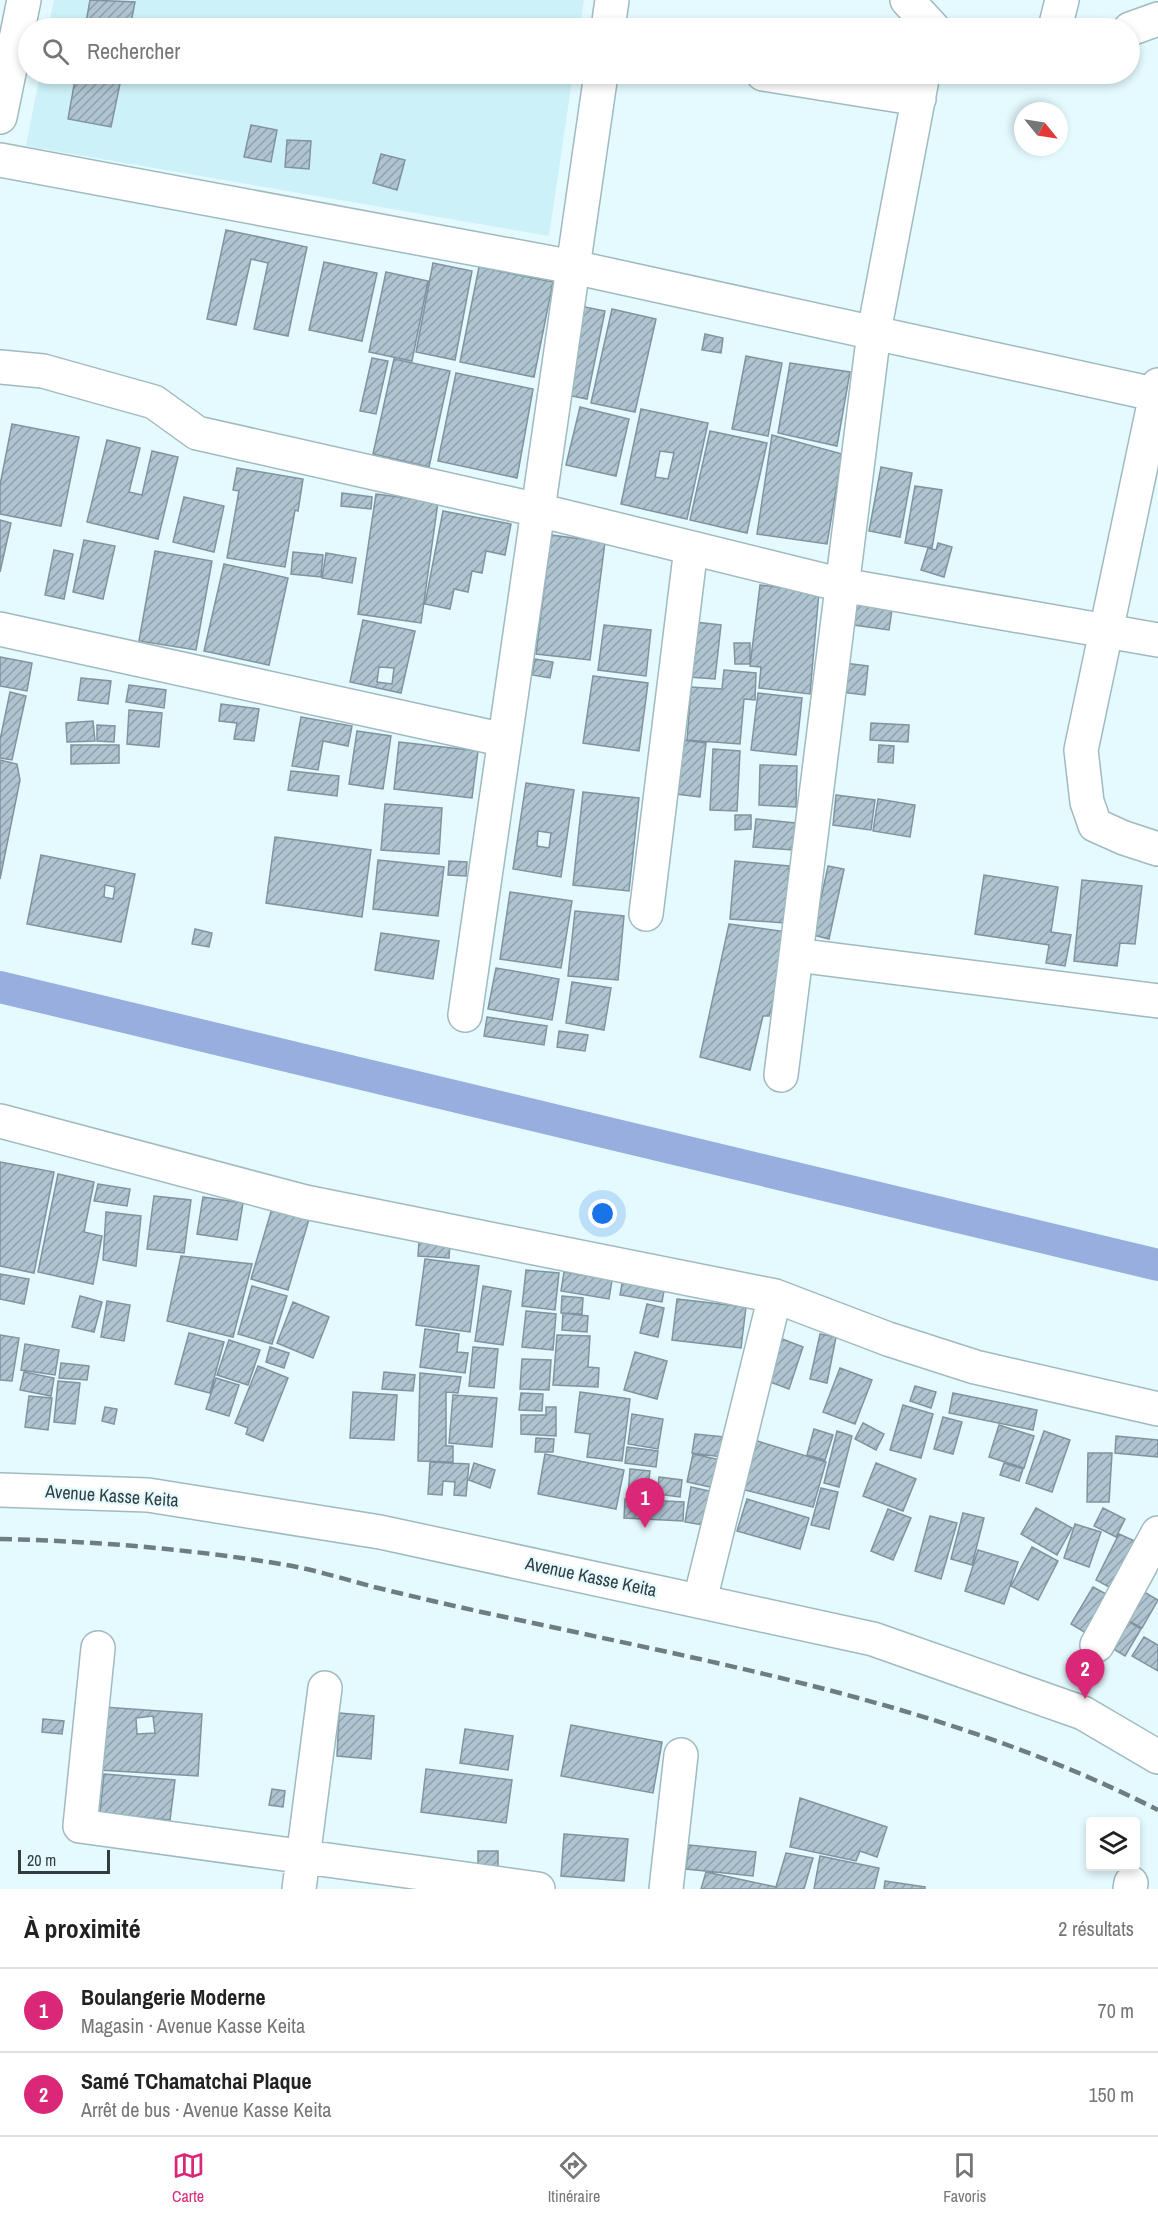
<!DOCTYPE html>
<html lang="fr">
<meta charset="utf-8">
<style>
:root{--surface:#fff;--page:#f6f6f6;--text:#222;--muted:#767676;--line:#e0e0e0;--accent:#db2777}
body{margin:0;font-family:"Archivo Narrow",sans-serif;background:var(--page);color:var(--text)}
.controls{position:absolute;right:18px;bottom:18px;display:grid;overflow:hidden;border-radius:6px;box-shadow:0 3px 9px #0003}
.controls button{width:54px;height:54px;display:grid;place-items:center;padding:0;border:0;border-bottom:2px solid var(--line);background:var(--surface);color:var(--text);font:30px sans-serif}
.compass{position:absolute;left:1014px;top:102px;width:54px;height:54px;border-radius:50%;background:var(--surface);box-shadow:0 3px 9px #0003;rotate:120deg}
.scale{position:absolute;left:18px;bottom:15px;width:92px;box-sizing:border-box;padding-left:6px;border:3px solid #323c3e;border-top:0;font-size:16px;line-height:21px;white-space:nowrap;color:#323c3e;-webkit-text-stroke:4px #e4fafe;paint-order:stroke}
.you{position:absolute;left:603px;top:1214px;width:21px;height:21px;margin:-15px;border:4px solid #fff;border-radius:50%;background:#1a73e8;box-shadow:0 0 0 9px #1a73e833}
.badge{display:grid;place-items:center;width:39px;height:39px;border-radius:50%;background:var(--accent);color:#fff;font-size:20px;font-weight:700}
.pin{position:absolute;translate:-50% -50px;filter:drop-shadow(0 2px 3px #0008)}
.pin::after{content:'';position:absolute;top:32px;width:21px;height:18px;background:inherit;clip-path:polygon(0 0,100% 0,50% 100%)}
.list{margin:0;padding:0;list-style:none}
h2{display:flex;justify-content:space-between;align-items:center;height:78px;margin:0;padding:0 24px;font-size:26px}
h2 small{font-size:20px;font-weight:400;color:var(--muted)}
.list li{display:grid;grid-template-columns:39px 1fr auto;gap:18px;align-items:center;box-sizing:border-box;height:84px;padding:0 24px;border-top:2px solid var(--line)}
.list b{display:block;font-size:22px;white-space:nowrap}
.list p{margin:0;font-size:20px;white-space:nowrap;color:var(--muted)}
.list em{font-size:20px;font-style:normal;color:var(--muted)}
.icon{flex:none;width:33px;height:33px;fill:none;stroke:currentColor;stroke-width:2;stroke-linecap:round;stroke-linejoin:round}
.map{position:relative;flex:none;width:1158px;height:1889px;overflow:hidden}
.search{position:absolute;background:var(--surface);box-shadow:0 3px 9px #0003;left:18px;right:18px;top:18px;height:66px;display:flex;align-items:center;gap:15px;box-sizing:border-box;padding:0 21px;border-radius:33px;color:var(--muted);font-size:22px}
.sheet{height:246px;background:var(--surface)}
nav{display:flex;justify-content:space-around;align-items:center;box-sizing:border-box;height:84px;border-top:2px solid var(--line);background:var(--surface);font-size:16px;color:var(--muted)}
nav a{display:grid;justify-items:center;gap:3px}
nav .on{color:var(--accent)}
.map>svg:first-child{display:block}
.built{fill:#cdf1f8}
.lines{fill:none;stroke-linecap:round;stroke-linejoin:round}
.canal{stroke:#97aede;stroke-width:32}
.building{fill:url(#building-hatch);stroke:#8093a0;stroke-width:1.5;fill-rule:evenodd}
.minor-casing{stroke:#a0babf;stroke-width:36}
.secondary-casing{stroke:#a0babf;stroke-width:36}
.minor{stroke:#fff;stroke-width:33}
.secondary{stroke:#fff;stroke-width:33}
.rail{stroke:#6f7d80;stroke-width:4.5;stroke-dasharray:12 6;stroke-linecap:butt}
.labels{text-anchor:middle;stroke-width:4.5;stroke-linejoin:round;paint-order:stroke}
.street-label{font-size:18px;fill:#323c3e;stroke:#e4fafe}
</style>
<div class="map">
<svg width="1158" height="1889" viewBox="0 0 1158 1889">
<defs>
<pattern id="building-hatch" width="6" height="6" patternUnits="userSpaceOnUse" patternTransform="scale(1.5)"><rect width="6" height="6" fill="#afc4d1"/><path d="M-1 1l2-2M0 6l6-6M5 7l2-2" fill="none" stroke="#8fa0ab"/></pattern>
</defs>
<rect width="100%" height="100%" fill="#e4fafe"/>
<path class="built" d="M 54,0 L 584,0 L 580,28 L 48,28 Z
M 40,74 L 573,74 L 549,236 L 26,146 Z"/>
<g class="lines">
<path class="canal" d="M 0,987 L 1158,1265"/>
</g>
<path class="building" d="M 90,0 L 135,2 L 130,28 L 85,28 Z
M 76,74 L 122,74 L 111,127 L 68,119 Z
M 251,125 L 277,130 L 271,162 L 244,157 Z
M 287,140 L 311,141 L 309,169 L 285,167 Z
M 381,154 L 405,160 L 397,190 L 373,183 Z
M 226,230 L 307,247 L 288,336 L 254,329 L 268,263 L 251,259 L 236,325 L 207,319 Z
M 324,262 L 377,273 L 362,341 L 309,330 Z
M 433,263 L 472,271 L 455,360 L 416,352 Z
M 479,267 L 553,282 L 534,377 L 460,362 Z
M 386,272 L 428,281 L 412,361 L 369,352 Z
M 580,306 L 605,311 L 587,399 L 562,394 Z
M 612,309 L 656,319 L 635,412 L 591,403 Z
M 705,334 L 723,338 L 721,353 L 702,350 Z
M 746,356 L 782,363 L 768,436 L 732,429 Z
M 372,358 L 388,361 L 376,414 L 360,411 Z
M 394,359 L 450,371 L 429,467 L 373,454 Z
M 790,363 L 850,372 L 837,446 L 778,433 Z
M 456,373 L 533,389 L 517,478 L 438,461 Z
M 580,407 L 629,419 L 616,476 L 566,465 Z
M 641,409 L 708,423 L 687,519 L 621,504 ZM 660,451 L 674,453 L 668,479 L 655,477 Z
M 12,424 L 79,437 L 61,526 L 0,514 L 0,485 Z
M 710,431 L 767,443 L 747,533 L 690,520 Z
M 772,435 L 842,454 L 827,544 L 757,534 Z
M 107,440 L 140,448 L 129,492 L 142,495 L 152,451 L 178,457 L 158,539 L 87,522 Z
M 881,467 L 912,473 L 900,537 L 869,531 Z
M 237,468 L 303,479 L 298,511 L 295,510 L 285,567 L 227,558 L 239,491 L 233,490 Z
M 915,486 L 942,490 L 932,548 L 905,543 Z
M 342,493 L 372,497 L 371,509 L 341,506 Z
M 376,494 L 438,502 L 421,623 L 358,614 Z
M 184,497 L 224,506 L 214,552 L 173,542 Z
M 443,511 L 511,524 L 505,555 L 486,551 L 482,573 L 472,571 L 468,592 L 454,589 L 450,609 L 425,604 Z
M 0,520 L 11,523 L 0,572 Z
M 551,535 L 605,542 L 590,660 L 536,654 Z
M 84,540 L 115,546 L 103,599 L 73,592 Z
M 938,543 L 952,547 L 944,577 L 921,570 L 928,548 L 936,550 Z
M 54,550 L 73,554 L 64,599 L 45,595 Z
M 155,551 L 212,561 L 196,650 L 139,641 Z
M 293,552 L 323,555 L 321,577 L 291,574 Z
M 326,553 L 356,558 L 352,583 L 322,578 Z
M 224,564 L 288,578 L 269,665 L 204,651 Z
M 760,585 L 819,592 L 810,694 L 759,688 L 761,667 L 750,666 Z
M 857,605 L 892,610 L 889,630 L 854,625 Z
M 363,620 L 415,631 L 401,693 L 350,682 ZM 379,667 L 394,668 L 392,684 L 377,682 Z
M 695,622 L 721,625 L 715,679 L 689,677 Z
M 604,625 L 651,630 L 646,676 L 598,670 Z
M 734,643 L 750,643 L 750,664 L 735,664 Z
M 0,657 L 32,663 L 27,691 L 0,686 Z
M 535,659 L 553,662 L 550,678 L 532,675 Z
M 844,663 L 868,666 L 865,695 L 841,692 Z
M 724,670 L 756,673 L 755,700 L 744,699 L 740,744 L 687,740 L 691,687 L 722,689 Z
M 593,676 L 648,683 L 639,751 L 583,743 Z
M 81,678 L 111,681 L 108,704 L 78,700 Z
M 129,685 L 166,690 L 164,708 L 126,702 Z
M 10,692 L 26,696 L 12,760 L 0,758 L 0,740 Z
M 758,693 L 802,698 L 796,755 L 751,750 Z
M 221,704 L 259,709 L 254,741 L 234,739 L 237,723 L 219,721 Z
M 129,710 L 162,713 L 159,747 L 127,744 Z
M 301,717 L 352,726 L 348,746 L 323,741 L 318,770 L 292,766 Z
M 93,721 L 95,741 L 67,742 L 66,723 Z
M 871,723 L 909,725 L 908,742 L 870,740 Z
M 97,725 L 115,726 L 114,742 L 97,741 Z
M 357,731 L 391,736 L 383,789 L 349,784 Z
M 682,740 L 706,743 L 700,797 L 676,794 Z
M 399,742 L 478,751 L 472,798 L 394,789 Z
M 71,745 L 119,745 L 119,763 L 71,764 Z
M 879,745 L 894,746 L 893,763 L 878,762 Z
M 713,749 L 740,751 L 737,811 L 710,810 Z
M 0,760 L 17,764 L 20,780 L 0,879 Z
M 760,765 L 797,766 L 796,807 L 759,805 Z
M 291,771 L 339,776 L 337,796 L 288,790 Z
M 526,783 L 574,790 L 561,877 L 513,869 ZM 538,831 L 551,833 L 549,848 L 537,846 Z
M 583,792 L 639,798 L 629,891 L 573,885 Z
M 836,795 L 875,800 L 871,830 L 833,825 Z
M 878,799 L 915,805 L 910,837 L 873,831 Z
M 385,804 L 442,808 L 439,854 L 381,850 Z
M 735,815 L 751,815 L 751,829 L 735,830 Z
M 756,819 L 795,823 L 793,850 L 753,847 Z
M 275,837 L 371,850 L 362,917 L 266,903 Z
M 41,855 L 135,874 L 121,942 L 27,924 ZM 105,885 L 115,887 L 113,899 L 104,897 Z
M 378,860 L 444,867 L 438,916 L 373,909 Z
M 449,861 L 467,862 L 466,876 L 448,875 Z
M 735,861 L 789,866 L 785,923 L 730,919 Z
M 828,866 L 844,869 L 829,939 L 813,935 Z
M 984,875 L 1058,887 L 1051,932 L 1071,935 L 1065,966 L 1046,963 L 1049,945 L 975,934 Z
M 1082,880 L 1142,886 L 1135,944 L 1120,943 L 1117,966 L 1074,961 Z
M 510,892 L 572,901 L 561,968 L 500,959 Z
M 575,911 L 624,916 L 618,980 L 568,976 Z
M 729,924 L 795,933 L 769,1016 L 763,1016 L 750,1070 L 700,1057 Z
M 195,929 L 212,933 L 209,947 L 192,944 Z
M 381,933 L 439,941 L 433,979 L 375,970 Z
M 496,968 L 559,979 L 552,1020 L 488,1009 Z
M 572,982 L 611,988 L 604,1030 L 566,1023 Z
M 487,1017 L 547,1026 L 544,1045 L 484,1036 Z
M 559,1031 L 588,1035 L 585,1051 L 557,1047 Z
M 0,1162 L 54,1172 L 34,1273 L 0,1266 Z
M 58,1174 L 94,1182 L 84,1232 L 102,1236 L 93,1284 L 38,1272 Z
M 98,1184 L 130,1189 L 127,1206 L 94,1201 Z
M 154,1196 L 191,1200 L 184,1253 L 147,1249 Z
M 203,1197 L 243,1203 L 237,1240 L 197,1234 Z
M 273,1205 L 310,1216 L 288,1290 L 251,1279 Z
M 106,1212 L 141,1216 L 136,1266 L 103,1260 Z
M 419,1241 L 450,1243 L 449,1258 L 418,1256 Z
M 181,1256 L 252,1264 L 233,1337 L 167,1321 Z
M 425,1259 L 479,1266 L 470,1332 L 416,1325 Z
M 526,1270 L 559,1273 L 555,1310 L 522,1306 Z
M 564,1272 L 612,1280 L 609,1299 L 561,1291 Z
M 0,1274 L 29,1279 L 24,1304 L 0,1299 Z
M 623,1278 L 665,1285 L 662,1302 L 620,1295 Z
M 252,1286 L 287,1296 L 272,1344 L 238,1334 Z
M 483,1286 L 511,1291 L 503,1345 L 475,1341 Z
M 80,1296 L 102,1302 L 94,1332 L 72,1327 Z
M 562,1296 L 583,1298 L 582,1314 L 561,1313 Z
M 677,1299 L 746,1307 L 741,1348 L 672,1340 Z
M 107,1301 L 130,1305 L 124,1341 L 101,1337 Z
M 293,1302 L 329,1317 L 313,1358 L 277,1343 Z
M 647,1304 L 664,1308 L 658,1337 L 640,1333 Z
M 526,1311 L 556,1314 L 553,1350 L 522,1347 Z
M 563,1313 L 588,1316 L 587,1332 L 562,1330 Z
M 425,1329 L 459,1334 L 457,1352 L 468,1353 L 465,1373 L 420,1367 Z
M 189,1333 L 224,1342 L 210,1393 L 175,1384 Z
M 820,1334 L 836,1337 L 827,1383 L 810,1379 Z
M 0,1335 L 19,1338 L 12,1381 L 0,1380 Z
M 557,1335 L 590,1336 L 588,1367 L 599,1368 L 598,1387 L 553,1385 Z
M 777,1337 L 803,1347 L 789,1389 L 762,1379 Z
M 229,1340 L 260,1350 L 248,1385 L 217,1375 Z
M 25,1344 L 59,1350 L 55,1375 L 21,1370 Z
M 270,1347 L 289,1353 L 284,1368 L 266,1362 Z
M 473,1347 L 498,1349 L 494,1388 L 469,1386 Z
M 635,1352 L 667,1361 L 657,1399 L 624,1390 Z
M 522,1359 L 551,1360 L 549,1390 L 520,1389 Z
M 61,1363 L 89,1366 L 87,1380 L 59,1378 Z
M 258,1366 L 288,1378 L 263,1441 L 246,1434 L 248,1428 L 235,1423 Z
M 840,1368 L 872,1380 L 855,1424 L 823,1412 Z
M 24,1372 L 54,1378 L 51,1396 L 20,1390 Z
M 384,1372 L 415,1375 L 413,1391 L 382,1389 Z
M 420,1373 L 461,1377 L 458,1393 L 446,1392 L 446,1446 L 453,1446 L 453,1462 L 418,1461 Z
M 216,1378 L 239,1385 L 229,1416 L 206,1409 Z
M 58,1381 L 80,1383 L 75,1424 L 54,1422 Z
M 915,1386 L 936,1392 L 931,1408 L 910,1401 Z
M 353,1392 L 397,1395 L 394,1440 L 350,1438 Z
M 580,1392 L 630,1399 L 622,1461 L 587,1457 L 590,1434 L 575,1432 Z
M 521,1393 L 543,1394 L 542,1411 L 519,1410 Z
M 953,1393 L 1037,1410 L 1033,1430 L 949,1413 Z
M 453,1395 L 497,1398 L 492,1447 L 449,1443 Z
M 29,1396 L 52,1398 L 48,1430 L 25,1427 Z
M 903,1405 L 933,1414 L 921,1458 L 890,1450 Z
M 105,1407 L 117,1409 L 114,1424 L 102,1421 Z
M 546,1407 L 556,1407 L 556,1436 L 521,1434 L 521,1415 L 546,1415 Z
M 632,1414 L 663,1419 L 658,1449 L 628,1444 Z
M 943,1417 L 962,1422 L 953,1454 L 934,1449 Z
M 863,1423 L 884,1434 L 876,1450 L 855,1439 Z
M 999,1425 L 1034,1436 L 1024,1468 L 989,1457 Z
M 814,1429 L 833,1435 L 825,1460 L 807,1455 Z
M 837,1431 L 852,1436 L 839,1487 L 824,1483 Z
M 1044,1431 L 1070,1440 L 1052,1492 L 1026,1483 Z
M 695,1434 L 724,1437 L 722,1457 L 692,1453 Z
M 1116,1436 L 1158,1440 L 1158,1457 L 1115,1453 Z
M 536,1438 L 554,1439 L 553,1452 L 535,1452 Z
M 754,1440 L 826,1462 L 813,1507 L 741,1489 Z
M 627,1447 L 658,1451 L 656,1467 L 625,1463 Z
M 1088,1453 L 1112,1453 L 1109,1502 L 1087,1502 Z
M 545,1454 L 624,1470 L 616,1509 L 538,1494 Z
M 693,1454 L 721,1460 L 715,1488 L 687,1482 Z
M 430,1462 L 469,1464 L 466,1496 L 454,1495 L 455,1482 L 443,1481 L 442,1495 L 428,1494 Z
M 474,1463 L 495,1470 L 490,1488 L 469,1480 Z
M 876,1463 L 916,1479 L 903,1511 L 863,1496 Z
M 1004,1463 L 1023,1469 L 1019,1481 L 1000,1475 Z
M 630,1469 L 650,1471 L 647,1497 L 628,1495 Z
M 659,1477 L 682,1480 L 680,1497 L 657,1494 Z
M 691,1487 L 714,1492 L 709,1526 L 685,1522 Z
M 821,1488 L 838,1492 L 829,1529 L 811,1525 Z
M 625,1499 L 684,1502 L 683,1521 L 624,1518 Z
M 747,1499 L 809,1518 L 800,1549 L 737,1531 Z
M 1036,1508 L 1072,1528 L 1057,1555 L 1021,1534 Z
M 1103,1508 L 1125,1519 L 1116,1537 L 1094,1526 Z
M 888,1509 L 911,1518 L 893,1560 L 871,1551 Z
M 963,1513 L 984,1518 L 972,1565 L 951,1559 Z
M 930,1516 L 957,1523 L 941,1579 L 915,1571 Z
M 1075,1524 L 1101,1532 L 1089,1567 L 1064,1558 Z
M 1119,1534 L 1135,1541 L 1111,1588 L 1096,1580 Z
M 1032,1547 L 1058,1561 L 1038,1600 L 1011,1586 Z
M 978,1550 L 1018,1562 L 1004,1604 L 965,1591 Z
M 1093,1587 L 1108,1595 L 1086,1633 L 1071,1624 Z
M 1139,1589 L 1158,1600 L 1142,1628 L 1123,1618 Z
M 1123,1618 L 1141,1629 L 1125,1656 L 1107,1645 Z
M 1144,1637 L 1158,1645 L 1158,1671 L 1132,1656 Z
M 103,1707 L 202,1714 L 198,1776 L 99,1770 ZM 153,1716 L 155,1733 L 137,1734 L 136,1718 Z
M 339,1713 L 374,1716 L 371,1759 L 337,1756 Z
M 43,1719 L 64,1721 L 62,1734 L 42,1732 Z
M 571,1725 L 662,1742 L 653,1793 L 561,1776 Z
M 465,1729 L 513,1736 L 508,1770 L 460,1763 Z
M 426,1769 L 512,1780 L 506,1823 L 421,1812 Z
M 104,1774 L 175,1780 L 170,1820 L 100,1813 Z
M 272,1789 L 285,1791 L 283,1807 L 269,1805 Z
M 800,1798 L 887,1827 L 877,1857 L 860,1851 L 856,1861 L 790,1847 Z
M 564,1834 L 628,1839 L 624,1881 L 561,1876 Z
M 689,1845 L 756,1852 L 753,1876 L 686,1869 Z
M 478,1851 L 498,1851 L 498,1866 L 478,1866 Z
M 786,1853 L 813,1858 L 804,1889 L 701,1889 L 706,1872 L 776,1887 Z
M 820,1856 L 879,1868 L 874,1889 L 814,1889 Z
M 885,1881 L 925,1887 L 925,1889 L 884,1889 Z"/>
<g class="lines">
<defs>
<path id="minor" d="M 907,0 L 933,28
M 608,28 L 612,0
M 1055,28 L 1062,0
M 1130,29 L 1158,19
M 763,74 L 919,99
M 0,117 L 24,0
M 0,160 L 573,267 L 1158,395
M 0,367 L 43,371 L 154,402 L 197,433 L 538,510 L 842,585 L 1158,640
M 1158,385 L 1081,750 L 1087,802 L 1095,825 L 1124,838 L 1158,849
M 0,629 L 505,740
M 646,914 L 691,548
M 796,955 L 1158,1001
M 465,1015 L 601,74
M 781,1075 L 874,332 L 923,74
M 0,1121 L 305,1202 L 775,1296 L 888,1339 L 975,1367 L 1158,1409
M 700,1600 L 775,1296
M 1097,1645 L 1158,1533
M 98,1648 L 80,1826 L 538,1889
M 299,1889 L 325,1688
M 666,1889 L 681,1755
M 1130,1889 L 1131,1883"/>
<path id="secondary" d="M 0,1490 L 148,1495 L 380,1532 L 873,1639 L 1083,1713 L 1158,1757"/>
</defs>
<use href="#minor" class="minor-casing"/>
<use href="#secondary" class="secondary-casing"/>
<use href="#minor" class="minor"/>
<use href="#secondary" class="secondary"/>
<path class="rail" d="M 0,1539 C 94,1541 189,1549 281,1564 C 312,1569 344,1579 374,1587 C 427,1600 480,1612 533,1623 C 746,1669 962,1710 1158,1810"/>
</g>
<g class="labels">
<g class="street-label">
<text transform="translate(112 1496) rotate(4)" y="6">Avenue Kasse Keita</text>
<text transform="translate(591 1577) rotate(12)" y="6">Avenue Kasse Keita</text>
</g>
</g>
</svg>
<div class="controls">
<button><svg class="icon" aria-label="layers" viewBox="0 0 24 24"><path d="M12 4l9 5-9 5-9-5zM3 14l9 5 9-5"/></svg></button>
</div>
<svg class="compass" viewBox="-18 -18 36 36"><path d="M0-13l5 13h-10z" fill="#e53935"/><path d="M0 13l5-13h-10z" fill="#767676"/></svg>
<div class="scale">20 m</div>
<div class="you"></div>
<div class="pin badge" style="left:645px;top:1528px">1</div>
<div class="pin badge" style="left:1085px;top:1699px">2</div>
<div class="search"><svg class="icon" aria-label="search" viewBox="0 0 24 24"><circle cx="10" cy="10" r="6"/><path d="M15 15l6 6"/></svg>Rechercher</div>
</div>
<section class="sheet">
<h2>À proximité<small>2 résultats</small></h2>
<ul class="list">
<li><span class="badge">1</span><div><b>Boulangerie Moderne</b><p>Magasin · Avenue Kasse Keita</p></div><em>70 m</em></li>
<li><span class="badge">2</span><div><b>Samé TChamatchai Plaque</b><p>Arrêt de bus · Avenue Kasse Keita</p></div><em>150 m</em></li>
</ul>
</section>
<nav>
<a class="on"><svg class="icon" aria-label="map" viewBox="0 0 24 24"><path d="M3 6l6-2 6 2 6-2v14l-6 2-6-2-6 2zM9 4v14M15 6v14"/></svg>Carte</a>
<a><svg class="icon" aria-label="directions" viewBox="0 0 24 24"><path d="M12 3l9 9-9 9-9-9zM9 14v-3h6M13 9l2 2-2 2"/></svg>Itinéraire</a>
<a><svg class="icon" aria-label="saved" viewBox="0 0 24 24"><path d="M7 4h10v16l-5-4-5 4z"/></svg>Favoris</a>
</nav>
